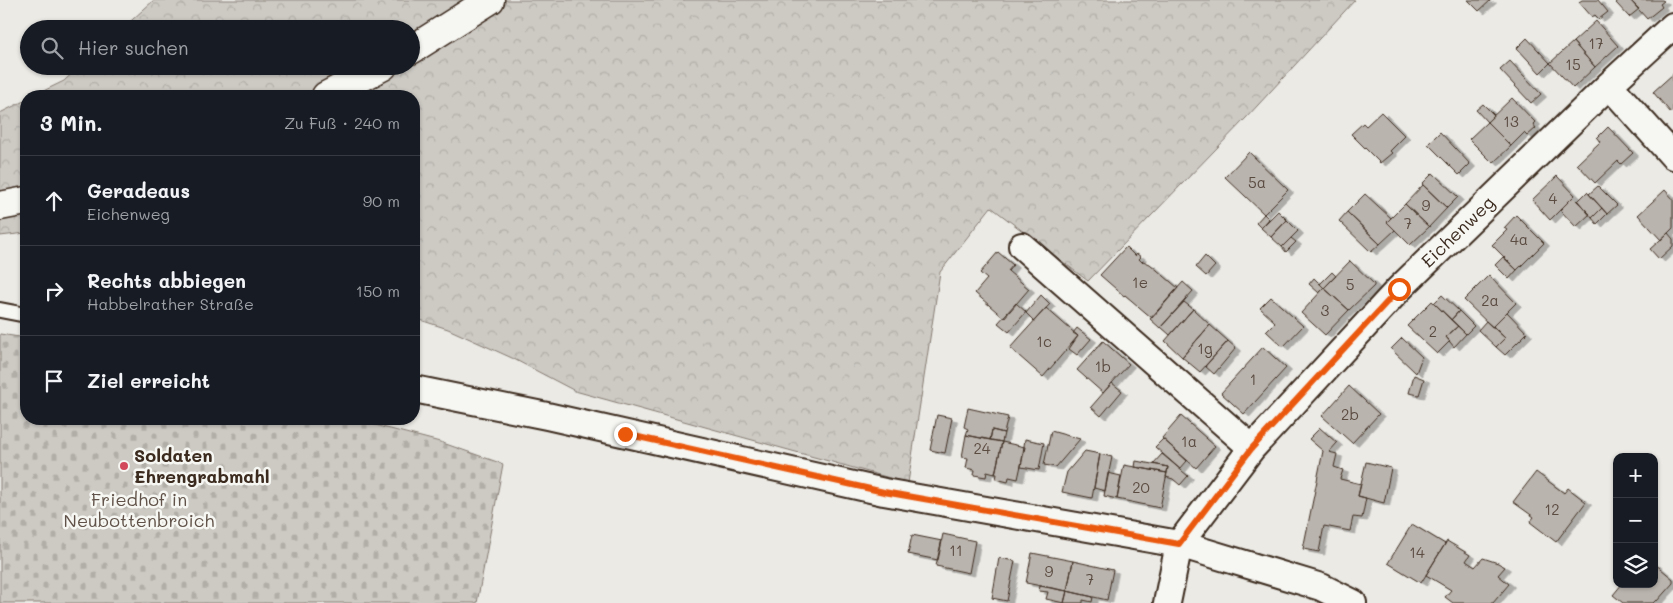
<!DOCTYPE html>
<html lang="de">
<meta charset="utf-8">
<style>
:root{--surface:#171b24;--page:#242831;--text:#f1f3f6;--muted:#9ea1a6;--line:#363941}
body{margin:0;font-family:Mali,sans-serif;background:var(--page);color:var(--text)}
.controls{position:absolute;right:15px;bottom:15px;display:grid;overflow:hidden;border-radius:10px;box-shadow:0 1px 4px #0004}
.controls button{width:45px;height:45px;display:grid;place-items:center;padding:0;border:0;border-bottom:1px solid var(--line);background:var(--surface);color:var(--text);font:25px sans-serif}
.stop{position:absolute;width:15px;height:15px;margin:-11px;border:4px solid #ea580c;border-radius:50%;background:#fff}
.stop.end{background:#ea580c;border-color:#fff;box-shadow:0 1px 5px #0008}
.list{margin:0;padding:0;list-style:none}
h2{display:flex;justify-content:space-between;align-items:center;height:65px;margin:0;padding:0 20px;font-size:21px}
h2 small{font-size:16px;font-weight:400;color:var(--muted)}
.list li{display:grid;grid-template-columns:32px 1fr auto;gap:15px;align-items:center;box-sizing:border-box;height:90px;padding:0 20px;border-top:1px solid var(--line)}
.list b{display:block;font-size:19px;white-space:nowrap}
.list p{margin:0;font-size:16px;white-space:nowrap;color:var(--muted)}
.list em{font-size:16px;font-style:normal;color:var(--muted)}
.icon{flex:none;width:28px;height:28px;fill:none;stroke:currentColor;stroke-width:2;stroke-linecap:round;stroke-linejoin:round}
.map{position:relative;flex:none;width:1673px;height:603px;overflow:hidden}
.search{position:absolute;background:var(--surface);box-shadow:0 1px 4px #0004;left:20px;top:20px;width:400px;height:55px;display:flex;align-items:center;gap:12px;box-sizing:border-box;padding:0 18px;border-radius:28px;color:var(--muted);font-size:19px}
.panel{position:absolute;background:var(--surface);box-shadow:0 1px 4px #0004;left:20px;top:90px;width:400px;height:335px;border-radius:20px}
.map>svg:first-child{display:block}
.forest{fill:url(#forest-crowns);stroke:#847a71}
.cemetery{fill:url(#cemetery-stones);stroke:#847a71}
.building{fill:#bab4ae;stroke:#3b2a1e;filter:url(#shadow)}
.lines{fill:none;stroke-linecap:round;stroke-linejoin:round}
.lane-casing{stroke:#3b2a1e;stroke-width:18}
.street-casing{stroke:#3b2a1e;stroke-width:30}
.secondary-casing{stroke:#3b2a1e;stroke-width:31}
.lane{stroke:#f6f6f2;stroke-width:14}
.street{stroke:#f6f6f2;stroke-width:26}
.secondary{stroke:#f6f6f2;stroke-width:28}
.route{stroke:#ea580c;stroke-width:6}
.poi-dot{fill:#d1495b;stroke:#f6f6f2;stroke-width:2}
.labels{text-anchor:middle;stroke-width:5;stroke-linejoin:round;paint-order:stroke}
.number-label{font-size:15px;fill:#5b4c42}
.street-label{font-size:18px;fill:#3b2a1e;stroke:#f6f6f2}
.poi-label{font-size:18px;font-weight:bold;fill:#3b2a1e;stroke:#f6f6f2;text-anchor:start}
.park-label{font-size:18px;fill:#605248;stroke:#f6f6f2}
</style>
<div class="map">
<svg width="1673" height="603" viewBox="0 0 1673 603">
<defs>
<pattern id="forest-crowns" width="20" height="18" patternUnits="userSpaceOnUse" patternTransform="scale(1.25)"><rect width="20" height="18" fill="#cdcac4"/><path d="M2 6a3 3 0 1 1 6 0M12 15a3 3 0 1 1 6 0" fill="none" stroke="#b1aea8"/></pattern>
<pattern id="cemetery-stones" width="16" height="16" patternUnits="userSpaceOnUse" patternTransform="scale(1.25)"><rect width="16" height="16" fill="#cdcac4"/><path d="M2 7V4a2 2 0 0 1 4 0v3zM10 15v-3a2 2 0 0 1 4 0v3z" fill="#b1aea8"/></pattern>
<filter id="shadow"><feDropShadow dx="5.5" dy="3" stdDeviation="0" flood-color="#0004"/></filter>
</defs>
<rect width="100%" height="100%" fill="#ebeae5"/>
<filter id="ink" filterUnits="userSpaceOnUse"><feTurbulence type="fractalNoise" baseFrequency=".02" numOctaves="2"/><feDisplacementMap in="SourceGraphic" scale="10" xChannelSelector="R" yChannelSelector="G"/><feConvolveMatrix kernelMatrix="1 2 1 2 8 2 1 2 1" color-interpolation-filters="sRGB"/></filter>
<g filter="url(#ink)">
<path class="forest" d="M 154,0 L 1355,0 L 1246,118 L 1088,281 L 991,207 L 940,272 L 908,483 L 575,391 L 512,358 L 448,329 L 414,318 L 414,96 L 33,96 L 64,81 L 80,66 L 411,66 L 411,29 L 122,29 Z
M 26,100 L 26,233 L 0,236 L 0,113 Z"/>
<path class="cemetery" d="M 0,334 L 26,338 L 26,419 L 352,419 L 440,442 L 503,464 L 477,603 L 0,603 Z"/>
<path class="building" d="M 1468,0 L 1491,0 L 1479,11 Z
M 1582,0 L 1598,0 L 1608,12 L 1599,19 L 1595,15 L 1592,17 L 1579,2 Z
M 1619,0 L 1630,0 L 1639,9 L 1629,17 L 1616,3 Z
M 1630,0 L 1662,0 L 1664,1 L 1660,4 L 1662,7 L 1647,19 Z
M 1596,21 L 1618,46 L 1595,67 L 1573,42 Z
M 1527,38 L 1550,63 L 1540,73 L 1517,48 Z
M 1573,42 L 1595,67 L 1573,88 L 1550,63 Z
M 1510,61 L 1541,94 L 1531,103 L 1500,70 Z
M 1673,74 L 1673,111 L 1671,113 L 1653,92 Z
M 1512,98 L 1535,122 L 1533,124 L 1536,128 L 1527,136 L 1524,133 L 1511,146 L 1487,122 Z
M 1483,104 L 1494,115 L 1487,122 L 1476,110 Z
M 1381,112 L 1405,136 L 1390,151 L 1392,153 L 1380,163 L 1351,134 L 1363,123 L 1366,126 Z
M 1487,122 L 1511,146 L 1493,163 L 1469,139 Z
M 1608,127 L 1633,153 L 1621,164 L 1618,161 L 1595,183 L 1577,164 L 1600,142 L 1597,138 Z
M 1440,132 L 1470,164 L 1459,175 L 1428,144 Z
M 1249,152 L 1288,190 L 1264,214 L 1225,177 Z
M 1433,173 L 1458,197 L 1447,208 L 1422,184 Z
M 1557,176 L 1575,195 L 1550,220 L 1532,200 Z
M 1423,185 L 1447,208 L 1429,227 L 1405,204 Z
M 1598,186 L 1617,205 L 1607,214 L 1589,194 Z
M 1665,190 L 1673,199 L 1673,228 L 1661,240 L 1638,215 Z
M 1587,192 L 1602,208 L 1592,218 L 1578,201 Z
M 1365,194 L 1391,218 L 1387,222 L 1395,230 L 1380,244 L 1347,212 Z
M 1573,197 L 1590,214 L 1576,227 L 1560,210 Z
M 1405,204 L 1429,227 L 1410,245 L 1387,222 Z
M 1602,208 L 1607,214 L 1597,224 L 1592,218 Z
M 1278,211 L 1287,220 L 1271,237 L 1261,228 Z
M 1347,212 L 1380,244 L 1371,252 L 1339,221 Z
M 1264,214 L 1269,219 L 1261,228 L 1256,223 Z
M 1516,215 L 1544,243 L 1517,270 L 1492,245 L 1507,230 L 1504,228 Z
M 1287,220 L 1298,231 L 1282,247 L 1271,237 Z
M 1668,233 L 1673,239 L 1673,246 L 1659,259 L 1650,249 Z
M 1291,238 L 1296,242 L 1286,252 L 1282,247 Z
M 1126,247 L 1135,256 L 1137,254 L 1141,257 L 1139,259 L 1142,262 L 1143,261 L 1150,264 L 1178,288 L 1152,318 L 1125,295 L 1124,296 L 1100,275 Z
M 998,252 L 1013,265 L 1008,271 L 1029,289 L 1004,318 L 975,293 L 987,279 L 980,273 Z
M 1205,256 L 1215,266 L 1206,276 L 1196,267 Z
M 1503,257 L 1517,270 L 1509,279 L 1495,265 Z
M 1350,261 L 1374,284 L 1374,286 L 1349,310 L 1324,288 Z
M 1332,272 L 1336,276 L 1324,288 L 1320,284 Z
M 1489,275 L 1516,303 L 1492,327 L 1464,300 Z
M 1314,278 L 1324,288 L 1319,293 L 1309,284 Z
M 1183,282 L 1193,291 L 1160,328 L 1150,319 Z
M 1324,288 L 1349,310 L 1325,335 L 1301,313 Z
M 1041,295 L 1050,304 L 1034,321 L 1026,313 Z
M 1442,295 L 1459,311 L 1451,320 L 1434,303 Z
M 1271,297 L 1303,326 L 1283,347 L 1266,331 L 1275,322 L 1260,308 Z
M 1432,301 L 1458,326 L 1446,337 L 1450,341 L 1437,354 L 1407,326 Z
M 1184,302 L 1193,309 L 1170,335 L 1161,327 Z
M 1016,303 L 1026,312 L 1009,332 L 998,323 Z
M 1046,308 L 1078,336 L 1043,377 L 1010,348 Z
M 1193,309 L 1210,325 L 1182,357 L 1165,341 Z
M 1459,311 L 1474,326 L 1466,334 L 1451,320 Z
M 1507,312 L 1527,333 L 1505,355 L 1496,347 L 1505,338 L 1493,326 Z
M 1486,321 L 1505,338 L 1496,347 L 1478,330 Z
M 1210,325 L 1228,341 L 1200,372 L 1182,357 Z
M 1458,326 L 1466,334 L 1454,347 L 1446,337 Z
M 1077,328 L 1091,339 L 1077,355 L 1069,349 L 1078,336 L 1073,333 Z
M 1402,338 L 1422,357 L 1416,373 L 1391,349 Z
M 1103,341 L 1129,364 L 1103,393 L 1077,370 Z
M 1228,341 L 1236,348 L 1214,374 L 1205,366 Z
M 1263,347 L 1286,368 L 1244,414 L 1221,393 Z
M 1414,375 L 1424,379 L 1419,395 L 1409,393 Z
M 1112,383 L 1122,391 L 1101,416 L 1091,407 Z
M 1349,386 L 1379,414 L 1352,443 L 1322,416 Z
M 968,408 L 1008,417 L 1004,433 L 992,430 L 990,440 L 966,435 L 968,429 L 964,427 Z
M 937,415 L 952,418 L 945,453 L 930,450 Z
M 1181,416 L 1215,446 L 1196,468 L 1162,438 Z
M 1320,428 L 1337,443 L 1329,452 L 1337,454 L 1334,467 L 1343,470 L 1340,479 L 1361,484 L 1358,496 L 1366,498 L 1362,518 L 1353,517 L 1350,531 L 1324,526 L 1319,552 L 1303,549 L 1323,451 L 1309,439 Z
M 992,430 L 1004,433 L 1002,442 L 990,440 Z
M 1051,431 L 1080,439 L 1056,467 L 1044,465 Z
M 966,435 L 1002,442 L 995,474 L 987,472 L 986,477 L 974,475 L 975,470 L 966,468 L 968,458 L 962,457 Z
M 1025,439 L 1044,443 L 1039,470 L 1021,467 Z
M 1163,439 L 1187,461 L 1180,469 L 1155,447 Z
M 1002,442 L 1025,447 L 1018,479 L 1009,477 L 1008,482 L 996,479 L 997,474 L 995,474 Z
M 1085,451 L 1100,454 L 1092,498 L 1062,492 L 1067,472 Z
M 1100,454 L 1112,457 L 1105,491 L 1094,488 Z
M 1162,454 L 1188,476 L 1180,485 L 1173,479 L 1166,477 L 1168,467 L 1153,464 Z
M 1136,461 L 1168,467 L 1167,473 L 1135,467 Z
M 1366,462 L 1391,468 L 1384,503 L 1358,496 Z
M 1124,465 L 1167,473 L 1160,508 L 1117,499 Z
M 1536,472 L 1564,493 L 1568,488 L 1586,502 L 1556,542 L 1530,522 L 1534,517 L 1513,502 Z
M 1108,473 L 1121,476 L 1117,499 L 1104,496 Z
M 1412,524 L 1445,544 L 1421,583 L 1388,563 Z
M 943,534 L 975,541 L 969,573 L 936,566 Z
M 912,535 L 942,541 L 938,560 L 908,554 Z
M 1447,541 L 1470,555 L 1466,561 L 1475,567 L 1483,558 L 1498,563 L 1505,567 L 1498,575 L 1509,584 L 1493,603 L 1453,603 L 1445,597 L 1451,590 L 1426,575 Z
M 1032,553 L 1073,561 L 1067,591 L 1026,583 Z
M 999,558 L 1015,561 L 1007,601 L 992,598 Z
M 1073,561 L 1113,570 L 1107,600 L 1067,591 Z
M 1654,563 L 1673,579 L 1673,583 L 1657,601 L 1656,600 L 1653,603 L 1623,603 L 1613,595 L 1622,584 L 1654,584 Z
M 1040,586 L 1067,591 L 1064,603 L 1046,599 L 1048,592 L 1039,591 Z
M 1067,591 L 1093,597 L 1092,602 L 1083,600 L 1083,603 L 1064,603 Z"/>
<g class="lines">
<defs>
<path id="lane" d="M 0,310 L 26,315"/>
<path id="street" d="M 1609,85 L 1673,156
M 1022,246 L 1252,448
M 414,389 L 547,416 L 884,492 L 1179,544 L 1321,587 L 1353,603
M 1167,603 L 1179,544 L 1252,448 L 1399,289 L 1609,85 L 1673,26"/>
<path id="secondary" d="M 411,50 L 490,0
M 326,96 L 383,66
M 0,206 L 26,201"/>
</defs>
<use href="#lane" class="lane-casing"/>
<use href="#street" class="street-casing"/>
<use href="#secondary" class="secondary-casing"/>
<use href="#lane" class="lane"/>
<use href="#street" class="street"/>
<use href="#secondary" class="secondary"/>
</g>
</g>
<g class="lines" filter="url(#ink)">
<path class="route" d="M 625,434 L 884,492 L 1179,544 L 1252,448 L 1399,289"/>
</g>
<circle class="poi-dot" cx="124" cy="466" r="5"/>
<g class="labels">
<g class="number-label">
<text x="1596" y="49">17</text>
<text x="1573" y="70">15</text>
<text x="1511" y="127">13</text>
<text x="1257" y="188">5a</text>
<text x="1553" y="204">4</text>
<text x="1426" y="211">9</text>
<text x="1408" y="229">7</text>
<text x="1519" y="245">4a</text>
<text x="1140" y="288">1e</text>
<text x="1350" y="290">5</text>
<text x="1490" y="306">2a</text>
<text x="1325" y="316">3</text>
<text x="1433" y="337">2</text>
<text x="1044" y="347">1c</text>
<text x="1205" y="354">1g</text>
<text x="1103" y="372">1b</text>
<text x="1253" y="385">1</text>
<text x="1350" y="420">2b</text>
<text x="1189" y="447">1a</text>
<text x="982" y="454">24</text>
<text x="1141" y="493">20</text>
<text x="1552" y="515">12</text>
<text x="956" y="556">11</text>
<text x="1417" y="558">14</text>
<text x="1049" y="577">9</text>
<text x="1090" y="585">7</text>
</g>
<g class="street-label">
<text transform="translate(1458 232) rotate(-44)" y="6">Eichenweg</text>
</g>
<g class="poi-label">
<text x="134" y="462">Soldaten<tspan x="134" dy="21">Ehrengrabmahl</tspan></text>
</g>
<g class="park-label">
<text x="139" y="506">Friedhof in<tspan x="139" dy="21">Neubottenbroich</tspan></text>
</g>
</g>
</svg>
<div class="controls">
<button>+</button>
<button>−</button>
<button><svg class="icon" aria-label="layers" viewBox="0 0 24 24"><path d="M12 4l9 5-9 5-9-5zM3 14l9 5 9-5"/></svg></button>
</div>
<div class="stop" style="left:1399px;top:289px"></div>
<div class="stop end" style="left:625px;top:434px"></div>
<div class="search"><svg class="icon" aria-label="search" viewBox="0 0 24 24"><circle cx="10" cy="10" r="6"/><path d="M15 15l6 6"/></svg>Hier suchen</div>
<section class="panel">
<h2>3 Min.<small>Zu Fuß · 240 m</small></h2>
<ul class="list">
<li><svg class="icon" aria-label="ahead" viewBox="0 0 24 24"><path d="M12 20V5M6 11l6-6 6 6"/></svg><div><b>Geradeaus</b><p>Eichenweg</p></div><em>90 m</em></li>
<li><svg class="icon" aria-label="right" viewBox="0 0 24 24"><path d="M7 20v-9h11M14 6l5 5-5 5"/></svg><div><b>Rechts abbiegen</b><p>Habbelrather Straße</p></div><em>150 m</em></li>
<li><svg class="icon" aria-label="arrive" viewBox="0 0 24 24"><path d="M6 21V4h12l-3 4 3 4H6"/></svg><div><b>Ziel erreicht</b></div></li>
</ul>
</section>
</div>
